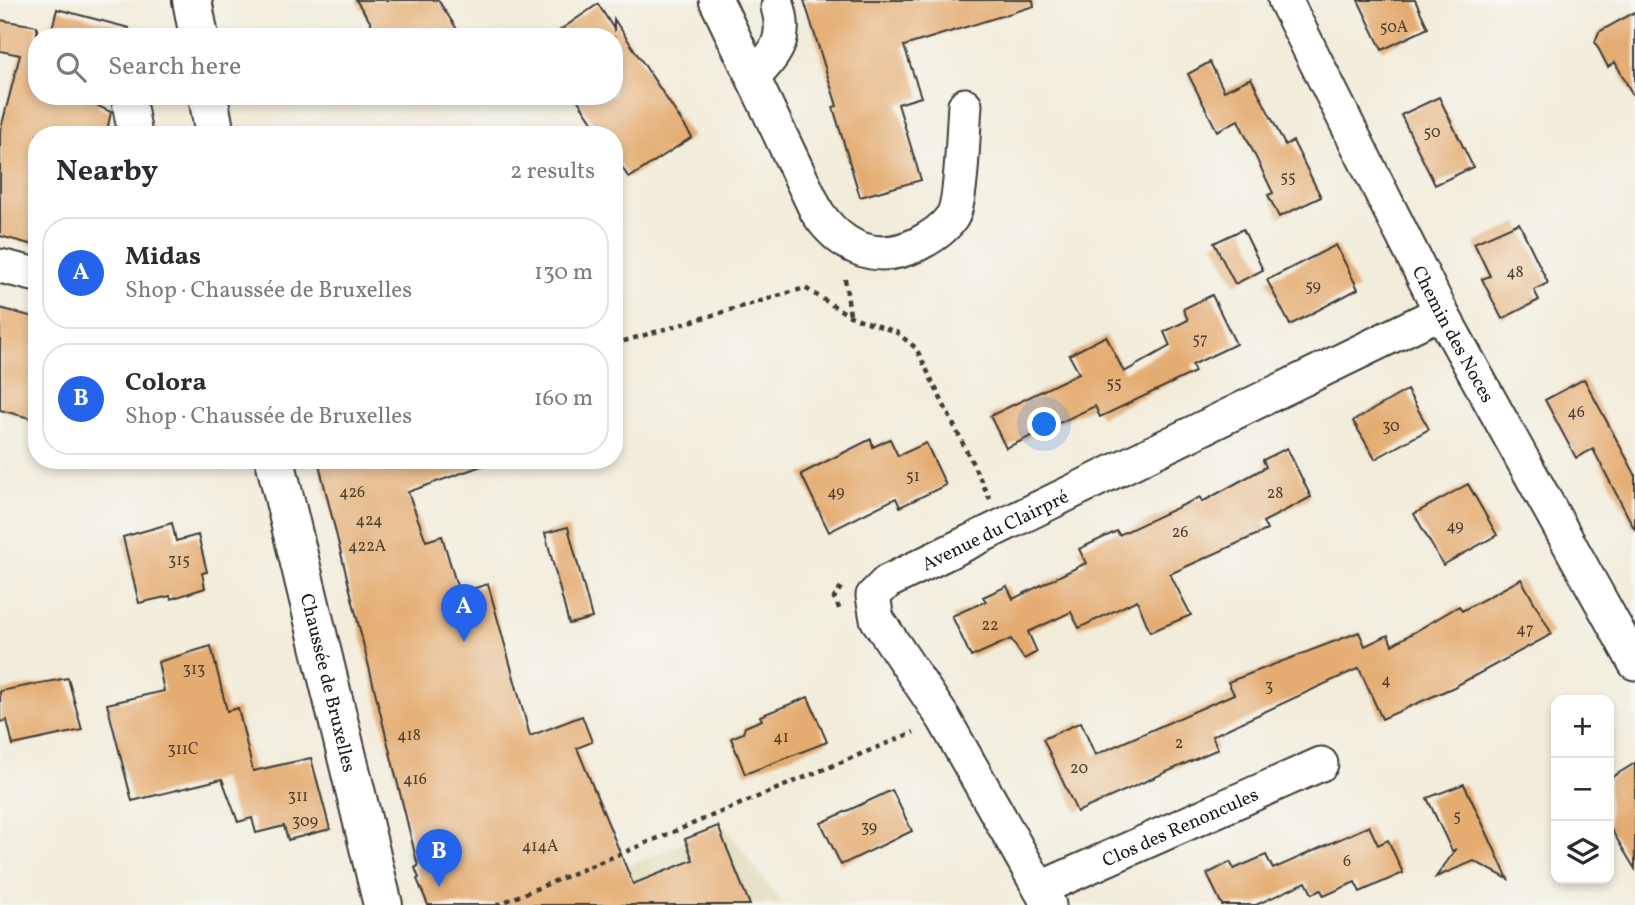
<!DOCTYPE html>
<meta charset="utf-8">
<style>
:root{--surface:#fff;--page:#f2f2f3;--text:#2b2b33;--muted:#7c7c81;--line:#e1e1e2;--accent:#2563eb}
body{margin:0;font-family:Vollkorn,serif;background:var(--page);color:var(--text)}
.controls{position:absolute;right:21px;bottom:21px;display:grid;overflow:hidden;border-radius:14px;box-shadow:0 4px 10px #0003}
.controls button{width:63px;height:63px;display:grid;place-items:center;padding:0;border:0;border-bottom:2px solid var(--line);background:var(--surface);color:var(--text);font:35px sans-serif}
.you{position:absolute;left:1045px;top:425px;width:24px;height:24px;margin:-18px;border:5px solid #fff;border-radius:50%;background:#1a73e8;box-shadow:0 0 0 10px #1a73e833}
.badge{display:grid;place-items:center;width:46px;height:46px;border-radius:50%;background:var(--accent);color:#fff;font-size:23px;font-weight:700}
.pin{position:absolute;translate:-50% -58px;filter:drop-shadow(0 2px 4px #0008)}
.pin::after{content:'';position:absolute;top:37px;width:24px;height:21px;background:inherit;clip-path:polygon(0 0,100% 0,50% 100%)}
.list{margin:0;padding:0;list-style:none}
h2{display:flex;justify-content:space-between;align-items:center;height:91px;margin:0;padding:0 28px;font-size:30px}
h2 small{font-size:23px;font-weight:400;color:var(--muted)}
.list li{display:grid;grid-template-columns:46px 1fr auto;gap:21px;align-items:center;box-sizing:border-box;height:112px;margin:0 14px 14px;padding:0 14px;border:2px solid var(--line);border-radius:28px}
.list b{display:block;font-size:26px;white-space:nowrap}
.list p{margin:0;font-size:23px;white-space:nowrap;color:var(--muted)}
.list em{font-size:23px;font-style:normal;color:var(--muted)}
.icon{flex:none;width:38px;height:38px;fill:none;stroke:currentColor;stroke-width:2;stroke-linecap:round;stroke-linejoin:round}
.map{position:relative;flex:none;width:1635px;height:905px;overflow:hidden}
.search{position:absolute;background:var(--surface);box-shadow:0 4px 10px #0003;left:28px;top:28px;width:595px;height:77px;display:flex;align-items:center;gap:18px;box-sizing:border-box;padding:0 24px;border-radius:28px;color:var(--muted);font-size:26px}
.panel{position:absolute;background:var(--surface);box-shadow:0 4px 10px #0003;left:28px;top:126px;width:595px;height:343px;border-radius:28px}
.map>svg:first-child{display:block}
.built{fill:#e0dcbb}
.building{fill:#e4ac71}
.lines{fill:none;stroke-linecap:round;stroke-linejoin:round}
.minor-casing{stroke:#3c3b38;stroke-width:37}
.major-casing{stroke:#3c3b38;stroke-width:42}
.path{stroke:#3c3b38;stroke-width:4.5;stroke-dasharray:5 5;stroke-linecap:butt}
.minor{stroke:#fff;stroke-width:33}
.major{stroke:#fff;stroke-width:38}
.labels{text-anchor:middle;stroke-width:7;stroke-linejoin:round;paint-order:stroke}
.number-label{font-size:16px;fill:#4e4031}
.street-label{font-size:19px;fill:#1c1c1c;stroke:#f6f6f2}
</style>
<div class="map">
<svg width="1635" height="905" viewBox="0 0 1635 905">
<rect width="100%" height="100%" fill="#f6f6f2"/>
<filter id="ink" filterUnits="userSpaceOnUse"><feTurbulence type="fractalNoise" baseFrequency=".0143" numOctaves="2"/><feDisplacementMap in="SourceGraphic" scale="14" xChannelSelector="R" yChannelSelector="G"/><feConvolveMatrix kernelMatrix="1 2 1 2 8 2 1 2 1" color-interpolation-filters="sRGB"/></filter>
<filter id="wash" filterUnits="userSpaceOnUse"><feTurbulence type="fractalNoise" baseFrequency=".00686" numOctaves="4" result="noise"/><feDisplacementMap in="SourceGraphic" scale="28" xChannelSelector="R" yChannelSelector="G"/><feGaussianBlur stdDeviation="1.57" result="paint"/><feColorMatrix in="noise" values="0 0 0 0 0 0 0 0 0 0 0 0 0 0 0 0 0 1.4 0 .05"/><feComposite in="paint" operator="in"/></filter>
<g filter="url(#wash)">
<rect width="100%" height="100%" fill="#f2ecda"/>
<path class="built" d="M 724,826 L 783,905 L 532,905 Z"/>
<g id="blocks">
<path class="building" d="M 356,0 L 438,0 L 462,37 L 380,37 Z
M 804,0 L 1033,0 L 1034,6 L 904,46 L 921,97 L 898,104 L 921,180 L 860,197 L 833,107 L 837,106 Z
M 1358,0 L 1415,0 L 1428,28 L 1382,50 Z
M 598,4 L 614,29 L 614,19 L 692,137 L 629,178 L 614,155 L 614,135 L 601,135 L 575,96 L 614,96 L 614,37 L 550,37 Z
M 57,9 L 129,28 L 128,37 L 50,37 Z
M 1635,12 L 1635,99 L 1615,62 L 1608,67 L 1595,42 L 1599,32 Z
M 0,20 L 37,26 L 37,96 L 100,96 L 98,106 L 111,112 L 106,135 L 37,135 L 37,246 L 0,236 L 0,132 L 20,55 L 0,51 Z
M 1210,62 L 1224,91 L 1251,78 L 1285,145 L 1293,141 L 1321,197 L 1279,217 L 1268,195 L 1273,193 L 1238,120 L 1217,131 L 1188,74 Z
M 1439,97 L 1473,167 L 1435,185 L 1401,115 Z
M 1519,223 L 1548,283 L 1534,290 L 1539,300 L 1502,319 L 1482,279 L 1490,276 L 1474,243 Z
M 1243,229 L 1263,270 L 1235,284 L 1214,243 Z
M 1336,245 L 1358,289 L 1290,325 L 1267,280 Z
M 1212,295 L 1236,344 L 1192,365 L 1195,372 L 1100,417 L 1095,406 L 1006,448 L 990,416 L 1079,373 L 1069,355 L 1106,336 L 1124,372 L 1170,346 L 1164,332 L 1188,320 L 1183,309 Z
M 0,308 L 37,318 L 37,420 L 0,410 Z
M 1584,379 L 1635,474 L 1635,530 L 1593,449 L 1576,458 L 1545,400 Z
M 1407,390 L 1429,429 L 1375,459 L 1353,421 Z
M 871,439 L 873,447 L 890,439 L 898,456 L 926,443 L 946,485 L 900,507 L 896,498 L 829,532 L 801,474 Z
M 1287,448 L 1311,497 L 1263,522 L 1267,530 L 1170,574 L 1191,615 L 1150,632 L 1137,600 L 1079,628 L 1071,612 L 1028,632 L 1037,652 L 1024,659 L 1011,639 L 971,657 L 952,616 L 986,601 L 983,597 L 1007,586 L 1013,599 L 1086,563 L 1079,549 L 1117,531 L 1119,535 L 1200,497 L 1202,502 L 1266,467 L 1263,460 Z
M 318,460 L 487,460 L 487,464 L 408,492 L 426,541 L 442,536 L 459,593 L 488,584 L 530,736 L 582,716 L 592,742 L 577,748 L 633,884 L 693,860 L 685,839 L 718,826 L 750,905 L 428,905 L 417,879 L 419,878 L 415,868 L 418,866 Z
M 1468,484 L 1497,535 L 1443,565 L 1414,514 Z
M 172,523 L 176,541 L 198,535 L 207,572 L 202,573 L 205,588 L 171,599 L 170,596 L 139,603 L 123,537 Z
M 568,527 L 592,618 L 569,624 L 545,533 Z
M 1521,579 L 1552,634 L 1454,687 L 1382,719 L 1359,668 L 1212,736 L 1218,749 L 1077,812 L 1043,739 L 1081,722 L 1095,755 L 1234,694 L 1228,682 L 1359,632 L 1365,646 L 1388,635 L 1392,645 L 1459,606 L 1462,611 Z
M 211,646 L 227,711 L 238,708 L 253,771 L 311,758 L 330,829 L 288,840 L 284,826 L 256,833 L 252,818 L 238,822 L 222,779 L 132,801 L 107,704 L 164,691 L 158,662 Z
M 68,678 L 82,730 L 13,745 L 7,720 L 0,722 L 0,691 Z
M 808,697 L 827,742 L 745,774 L 731,738 L 743,733 L 745,727 L 762,720 L 760,716 Z
M 1635,763 L 1635,869 L 1609,826 L 1609,779 Z
M 1464,784 L 1486,831 L 1508,879 L 1474,861 L 1436,877 L 1456,849 L 1452,851 L 1427,798 Z
M 892,790 L 912,831 L 841,865 L 821,823 Z
M 1369,826 L 1378,845 L 1388,840 L 1403,873 L 1360,892 L 1355,882 L 1324,896 L 1321,890 L 1312,894 L 1306,882 L 1256,905 L 1222,905 L 1207,874 L 1230,862 L 1234,869 L 1266,855 L 1273,869 Z"/>
</g>
</g>
<g filter="url(#ink)">
<use href="#blocks" fill-opacity="0" stroke="#3c3b38" stroke-width="2"/>
<g class="lines">
<defs>
<g id="minor">
<path d="M 716,0 L 817,212 C 842,249 877,264 918,244 C 930,238 944,229 952,217 C 962,202 963,128 965,105"/>
<path id="s1" d="M 1285,0 L 1441,312 L 1635,663"/>
<path d="M 753,78 C 775,54 788,40 778,7"/>
<path d="M 128,96 L 135,135"/>
<path d="M 0,266 L 37,275"/>
<path id="s2" d="M 1041,888 L 1321,764"/>
<path id="s3" d="M 1049,905 L 944,719 L 877,619 L 873,596 L 887,582 L 1441,312"/>
</g>
<g id="major">
<path d="M 192,0 L 199,37"/>
<path d="M 208,96 L 215,135"/>
<path id="s4" d="M 275,460 L 383,905"/>
</g>
</defs>
<use href="#minor" class="minor-casing"/>
<use href="#major" class="major-casing"/>
<path class="path" d="M 845,279 L 850,315
M 614,344 L 805,288 L 850,316 L 896,332 L 916,348 L 990,499
M 841,587 L 834,598 L 841,612
M 497,905 L 914,732"/>
<use href="#minor" class="minor"/>
<use href="#major" class="major"/>
</g>
</g>
<g class="labels">
<g class="number-label">
<text x="1394" y="32">50A</text>
<text x="1432" y="137">50</text>
<text x="1288" y="182">55</text>
<text x="1515" y="277">48</text>
<text x="1313" y="291">59</text>
<text x="1200" y="344">57</text>
<text x="1114" y="388">55</text>
<text x="1576" y="417">46</text>
<text x="1391" y="431">30</text>
<text x="913" y="481">51</text>
<text x="352" y="497">426</text>
<text x="836" y="497">49</text>
<text x="1275" y="498">28</text>
<text x="369" y="525">424</text>
<text x="1455" y="531">49</text>
<text x="1180" y="537">26</text>
<text x="367" y="551">422A</text>
<text x="179" y="565">315</text>
<text x="990" y="630">22</text>
<text x="1525" y="634">47</text>
<text x="194" y="674">313</text>
<text x="1386" y="685">4</text>
<text x="1269" y="691">3</text>
<text x="409" y="740">418</text>
<text x="781" y="742">41</text>
<text x="1179" y="748">2</text>
<text x="183" y="754">311C</text>
<text x="1079" y="773">20</text>
<text x="415" y="784">416</text>
<text x="298" y="801">311</text>
<text x="1457" y="821">5</text>
<text x="305" y="826">309</text>
<text x="869" y="832">39</text>
<text x="540" y="851">414A</text>
<text x="1347" y="866">6</text>
</g>
<g class="street-label">
<text dy="7" stroke="none"><textPath href="#s1" startOffset="374">Chemin des Noces</textPath></text>
<text dy="7" stroke="none"><textPath href="#s3" startOffset="497">Avenue du Clairpré</textPath></text>
<text dy="7" stroke="none"><textPath href="#s4" startOffset="229">Chaussée de Bruxelles</textPath></text>
<text dy="7" stroke="none"><textPath href="#s2" startOffset="152">Clos des Renoncules</textPath></text>
</g>
</g>
</svg>
<div class="controls">
<button>+</button>
<button>−</button>
<button><svg class="icon" aria-label="layers" viewBox="0 0 24 24"><path d="M12 4l9 5-9 5-9-5zM3 14l9 5 9-5"/></svg></button>
</div>
<div class="you"></div>
<div class="pin badge" style="left:464px;top:642px">A</div>
<div class="pin badge" style="left:439px;top:887px">B</div>
<div class="search"><svg class="icon" aria-label="search" viewBox="0 0 24 24"><circle cx="10" cy="10" r="6"/><path d="M15 15l6 6"/></svg>Search here</div>
<section class="panel">
<h2>Nearby<small>2 results</small></h2>
<ul class="list">
<li><span class="badge">A</span><div><b>Midas</b><p>Shop · Chaussée de Bruxelles</p></div><em>130 m</em></li>
<li><span class="badge">B</span><div><b>Colora</b><p>Shop · Chaussée de Bruxelles</p></div><em>160 m</em></li>
</ul>
</section>
</div>
